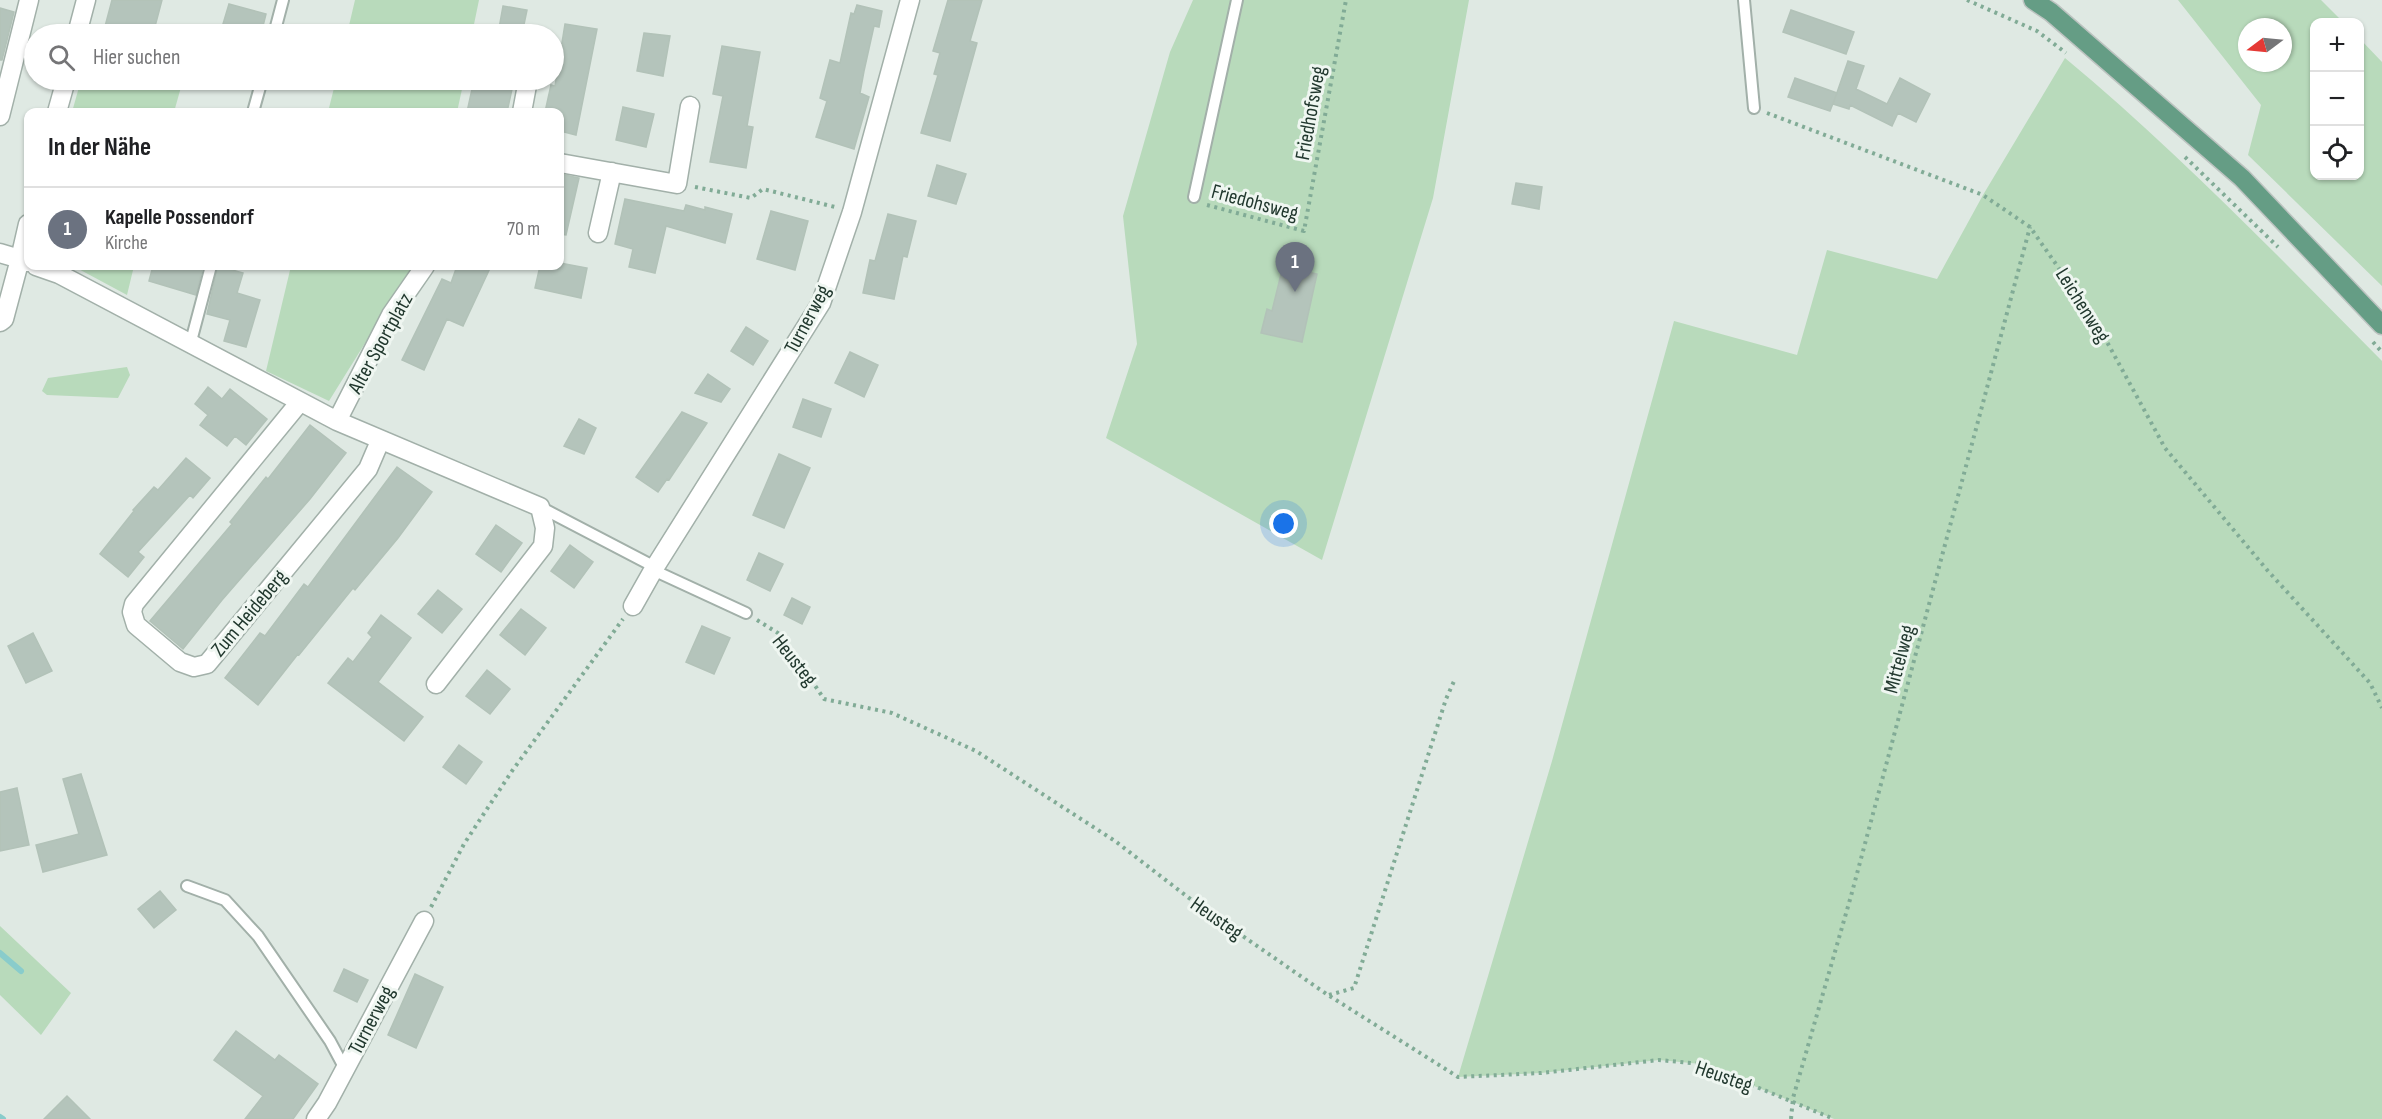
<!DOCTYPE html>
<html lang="de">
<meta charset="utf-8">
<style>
:root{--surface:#fff;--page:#f6f6f6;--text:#202124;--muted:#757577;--line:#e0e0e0;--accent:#0f766e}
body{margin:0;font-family:"Sofia Sans Condensed",sans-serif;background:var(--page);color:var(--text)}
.controls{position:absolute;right:18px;top:18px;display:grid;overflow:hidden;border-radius:12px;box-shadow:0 2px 4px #0004}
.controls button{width:54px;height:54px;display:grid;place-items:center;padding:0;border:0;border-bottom:2px solid var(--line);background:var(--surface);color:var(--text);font:30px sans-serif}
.compass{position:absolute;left:2238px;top:18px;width:54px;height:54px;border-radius:50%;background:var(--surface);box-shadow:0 2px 4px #0004;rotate:254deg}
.you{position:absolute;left:1284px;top:524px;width:21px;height:21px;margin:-15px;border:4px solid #fff;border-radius:50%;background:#1a73e8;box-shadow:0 0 0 9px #1a73e833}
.badge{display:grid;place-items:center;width:39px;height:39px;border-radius:50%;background:var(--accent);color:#fff;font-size:20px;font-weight:700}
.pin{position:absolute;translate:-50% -50px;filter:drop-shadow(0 2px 3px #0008)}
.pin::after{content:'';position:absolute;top:32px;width:21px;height:18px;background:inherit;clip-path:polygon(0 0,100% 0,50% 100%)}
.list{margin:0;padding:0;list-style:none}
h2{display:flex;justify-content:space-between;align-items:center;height:78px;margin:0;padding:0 24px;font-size:26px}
h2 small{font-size:20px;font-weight:400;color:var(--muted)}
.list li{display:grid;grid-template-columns:39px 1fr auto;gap:18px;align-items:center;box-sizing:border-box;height:84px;padding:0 24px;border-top:2px solid var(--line)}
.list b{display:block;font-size:22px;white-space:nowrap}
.list p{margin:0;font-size:20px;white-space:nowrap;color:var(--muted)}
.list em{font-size:20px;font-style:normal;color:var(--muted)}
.icon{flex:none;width:33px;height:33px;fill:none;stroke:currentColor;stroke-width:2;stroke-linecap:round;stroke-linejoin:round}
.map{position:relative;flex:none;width:2382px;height:1119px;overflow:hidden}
.search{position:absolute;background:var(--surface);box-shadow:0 2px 4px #0004;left:24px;top:24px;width:540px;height:66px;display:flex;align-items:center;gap:15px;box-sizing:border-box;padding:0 21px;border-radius:33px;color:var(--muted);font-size:22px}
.panel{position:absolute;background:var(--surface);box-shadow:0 2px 4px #0004;left:24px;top:108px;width:540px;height:162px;border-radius:12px}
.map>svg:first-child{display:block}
.green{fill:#b8dabb;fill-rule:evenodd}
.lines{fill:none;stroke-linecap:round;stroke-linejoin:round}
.stream{stroke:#89cccb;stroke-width:6}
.building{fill:#b4c4bb;stroke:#b2c2b8;stroke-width:1.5}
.lane-casing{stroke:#a2b0a9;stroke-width:14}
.street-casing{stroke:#a2b0a9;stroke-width:21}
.primary-casing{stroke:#bcc3c0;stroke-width:21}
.path{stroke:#81ab96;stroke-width:4;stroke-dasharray:3 4.5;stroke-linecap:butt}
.lane{stroke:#fff;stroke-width:10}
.street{stroke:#fff;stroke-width:18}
.primary{stroke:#659d85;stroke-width:18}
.labels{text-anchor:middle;stroke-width:6;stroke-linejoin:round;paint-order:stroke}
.street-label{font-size:21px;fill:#21382e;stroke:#eff6f1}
</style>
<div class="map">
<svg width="2382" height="1119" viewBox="0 0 2382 1119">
<rect width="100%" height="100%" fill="#dfe9e3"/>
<path class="green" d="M 355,0 L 479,0 L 472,34 L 347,34 Z
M 1193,0 L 1469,0 L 1433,198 L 1322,560 L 1106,438 L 1137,344 L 1123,216 L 1170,52 Z
M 2178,0 L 2321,0 L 2343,22 L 2314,22 L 2314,176 L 2360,176 L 2360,39 L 2382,62 L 2382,286 L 2248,155 L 2261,105 ZM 2247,27 L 2283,27 L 2283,63 L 2247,63 Z
M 2065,58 C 2178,152 2279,257 2382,361 L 2382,1119 L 1834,1119 L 1701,1064 L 1659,1060 L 1541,1073 L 1458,1077 L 1552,761 L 1674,321 L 1797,355 L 1827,250 L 1937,279 L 1983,195 Z
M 81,80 L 183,80 L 174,112 L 72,112 Z
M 336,80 L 464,80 L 457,112 L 328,112 Z
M 73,266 L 134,266 L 127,295 Z
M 291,266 L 413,266 L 329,401 L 266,371 Z
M 127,367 L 130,375 L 118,398 L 47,395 L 42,391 L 48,378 Z
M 0,926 L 71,993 L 41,1035 L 0,995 Z"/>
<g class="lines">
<path class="stream" d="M 0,953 L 21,971
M 0,1117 L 3,1119"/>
</g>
<path class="building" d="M 112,0 L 162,0 L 153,34 L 103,34 Z
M 948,0 L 982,0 L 970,41 L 977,43 L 950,141 L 921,133 L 938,75 L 934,74 L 940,53 L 933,51 Z
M 229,4 L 266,14 L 261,34 L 220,34 Z
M 857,5 L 882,11 L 879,27 L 874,26 L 864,71 L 860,93 L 869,97 L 854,149 L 816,137 L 827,101 L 820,98 L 830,60 L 840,63 L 851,13 L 854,14 Z
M 503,6 L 527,10 L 522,34 L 498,34 Z
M 0,8 L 14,12 L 2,60 L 0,60 Z
M 1791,10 L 1854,32 L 1846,54 L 1783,32 Z
M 565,24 L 597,29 L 576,135 L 560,131 L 560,112 L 545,112 L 551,85 L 555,86 Z
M 644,33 L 670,36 L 663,76 L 637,71 Z
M 722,46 L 760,52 L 747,126 L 753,127 L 746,168 L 710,162 L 723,96 L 713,94 Z
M 1848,61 L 1864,66 L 1856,89 L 1887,104 L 1900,78 L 1930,94 L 1916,122 L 1898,113 L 1892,126 L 1850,105 L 1849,109 L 1833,104 Z
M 1795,78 L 1837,93 L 1830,111 L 1788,97 Z
M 474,80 L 514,80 L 507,112 L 467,112 Z
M 623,107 L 654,114 L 646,147 L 616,140 Z
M 937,165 L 966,174 L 956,204 L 928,196 Z
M 560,174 L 579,178 L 566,235 L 560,234 Z
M 1516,183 L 1542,187 L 1539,209 L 1512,204 Z
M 625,199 L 684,211 L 686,205 L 705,210 L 705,207 L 732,214 L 725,243 L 666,226 L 655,273 L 629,267 L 633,249 L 615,244 Z
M 771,211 L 808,221 L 795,270 L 757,259 Z
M 888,214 L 916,221 L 907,257 L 903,256 L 894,299 L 863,293 L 870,260 L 875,261 Z
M 560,263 L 587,268 L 581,298 L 535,288 L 540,266 L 560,266 Z
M 153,266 L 203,266 L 196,295 L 149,281 Z
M 218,266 L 243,273 L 237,293 L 260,300 L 246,347 L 224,341 L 230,320 L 207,314 Z
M 457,266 L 491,266 L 463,326 L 447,319 L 424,370 L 402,360 L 442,279 L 451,283 Z
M 1283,266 L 1317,274 L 1302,342 L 1261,333 L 1267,309 L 1272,311 Z
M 746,327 L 768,341 L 753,365 L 731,351 Z
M 850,352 L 878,365 L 864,397 L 835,383 Z
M 708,374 L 730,389 L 721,402 L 695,393 Z
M 208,387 L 222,399 L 230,389 L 267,419 L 246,445 L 235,436 L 227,446 L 200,425 L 208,415 L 195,404 Z
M 803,399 L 831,409 L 821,437 L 793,427 Z
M 682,412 L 707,423 L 669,480 L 667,479 L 658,492 L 636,477 Z
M 579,419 L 596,428 L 584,454 L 564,446 Z
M 310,425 L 346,453 L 310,499 L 222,600 L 183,649 L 150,621 L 232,524 L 230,522 L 266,477 L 268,479 Z
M 779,454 L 810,468 L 784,528 L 753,515 Z
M 186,458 L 210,478 L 193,498 L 190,495 L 138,552 L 144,557 L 128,577 L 100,554 L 134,511 L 133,510 L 154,487 L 158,490 Z
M 397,467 L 432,492 L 398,538 L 355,590 L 353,588 L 299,655 L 298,654 L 258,705 L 225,678 L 260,633 L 265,636 L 304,584 L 308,587 Z
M 496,525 L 522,543 L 501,572 L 476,554 Z
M 570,545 L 593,562 L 574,588 L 551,571 Z
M 759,553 L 783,564 L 770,591 L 747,580 Z
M 438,590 L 462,609 L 442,633 L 418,614 Z
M 792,598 L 810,607 L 802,624 L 784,615 Z
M 521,609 L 546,628 L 525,655 L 500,635 Z
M 381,615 L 411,638 L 378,682 L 423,717 L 404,741 L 328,683 L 348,658 L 353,662 L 372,637 L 368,633 Z
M 702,626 L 730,638 L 714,674 L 686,662 Z
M 33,633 L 52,671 L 26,683 L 8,646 Z
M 487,670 L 510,689 L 490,714 L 466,696 Z
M 459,745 L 482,762 L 466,784 L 443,767 Z
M 81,774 L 107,855 L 43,872 L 36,845 L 79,834 L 63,779 Z
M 17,788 L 29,845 L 0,851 L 0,792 Z
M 160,891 L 176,910 L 154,928 L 138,909 Z
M 344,969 L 368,980 L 357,1002 L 334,991 Z
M 415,974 L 443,987 L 416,1048 L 388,1035 Z
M 236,1031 L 275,1060 L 279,1055 L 318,1084 L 293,1119 L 245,1119 L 263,1096 L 214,1060 Z
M 67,1096 L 90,1119 L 44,1119 Z"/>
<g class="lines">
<defs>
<path id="lane" d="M 1744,0 L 1754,108
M 274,34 L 283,0
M 253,112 L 262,80
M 1194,197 L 1237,0
M 190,345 L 211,266
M 540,507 L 655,567
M 653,570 L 746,613
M 187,886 L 225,900 L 258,936 L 330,1041 L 345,1069"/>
<path id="street" d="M 77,34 L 86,0
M 57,112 L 66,80
M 522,112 L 528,80
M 0,116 L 29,0
M 560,163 L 677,184 L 690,106
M 598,233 L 612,172
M 0,253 L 20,259 L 28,224
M 36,266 L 59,274 L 337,421 L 540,507 L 545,528 L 543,546 L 436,684
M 0,322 L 4,319 L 20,259 L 28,262
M 299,403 L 134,604 L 132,612 L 136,625 L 180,662 L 194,667 L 207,664 L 368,469 L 380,441
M 337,421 L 391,315 L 425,266
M 633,606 L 655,567 L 821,303 L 852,212 L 910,0
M 316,1119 L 327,1103 L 424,921"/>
<path id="primary" d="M 2033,0 L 2051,12 L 2242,178 L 2382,325"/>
</defs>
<use href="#lane" class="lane-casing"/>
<use href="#street" class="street-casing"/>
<use href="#primary" class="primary-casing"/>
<path class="path" d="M 1967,0 L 2037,31 L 2066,53
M 1767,113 L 1983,195 L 2030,227 L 2095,320 L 2165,448 L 2268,571 L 2370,683 L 2382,708
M 2185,157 L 2278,247
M 695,187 L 751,198 L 763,189 L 835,207
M 1207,205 L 1304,231 L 1346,0
M 2373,342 L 2382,352
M 757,620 L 781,635 L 824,699 L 892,713 L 976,751 L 1115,841 L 1202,908 L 1328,995 L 1458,1077 L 1541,1073 L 1659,1060 L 1701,1064 L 1834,1119
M 431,907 L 464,844 L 512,771 L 623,619
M 1329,995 L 1354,988 L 1446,699 L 1455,679
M 1791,1119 L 1793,1098 L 1851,896 L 2030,227"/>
<use href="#lane" class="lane"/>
<use href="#street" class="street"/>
<use href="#primary" class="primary"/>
</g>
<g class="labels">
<g class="street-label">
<text transform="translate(1310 113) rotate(-80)" y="7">Friedhofsweg</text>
<text transform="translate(1255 202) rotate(15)" y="7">Friedohsweg</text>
<text transform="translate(2083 305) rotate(58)" y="7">Leichenweg</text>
<text transform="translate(807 319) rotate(-62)" y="7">Turnerweg</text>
<text transform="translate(380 343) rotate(-61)" y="7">Alter Sportplatz</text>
<text transform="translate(249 613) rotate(-50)" y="7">Zum Heideberg</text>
<text transform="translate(1899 659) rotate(-75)" y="7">Mittelweg</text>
<text transform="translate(795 660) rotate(52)" y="7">Heusteg</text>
<text transform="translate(1217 918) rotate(35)" y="7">Heusteg</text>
<text transform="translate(371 1020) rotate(-62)" y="7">Turnerweg</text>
<text transform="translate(1724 1076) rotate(19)" y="7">Heusteg</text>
</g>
</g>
</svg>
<div class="controls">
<button>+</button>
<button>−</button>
<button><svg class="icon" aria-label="locate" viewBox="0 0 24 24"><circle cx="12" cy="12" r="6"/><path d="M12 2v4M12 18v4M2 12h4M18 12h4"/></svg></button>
</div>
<svg class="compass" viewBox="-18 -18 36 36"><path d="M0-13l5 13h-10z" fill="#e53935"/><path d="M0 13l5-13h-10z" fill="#757577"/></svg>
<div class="you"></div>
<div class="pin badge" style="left:1295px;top:292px;background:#6b7280">1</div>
<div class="search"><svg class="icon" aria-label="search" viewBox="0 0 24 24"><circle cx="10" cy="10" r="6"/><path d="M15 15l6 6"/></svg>Hier suchen</div>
<section class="panel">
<h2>In der Nähe<small></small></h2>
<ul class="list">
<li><span class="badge" style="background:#6b7280">1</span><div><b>Kapelle Possendorf</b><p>Kirche</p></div><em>70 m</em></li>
</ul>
</section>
</div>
